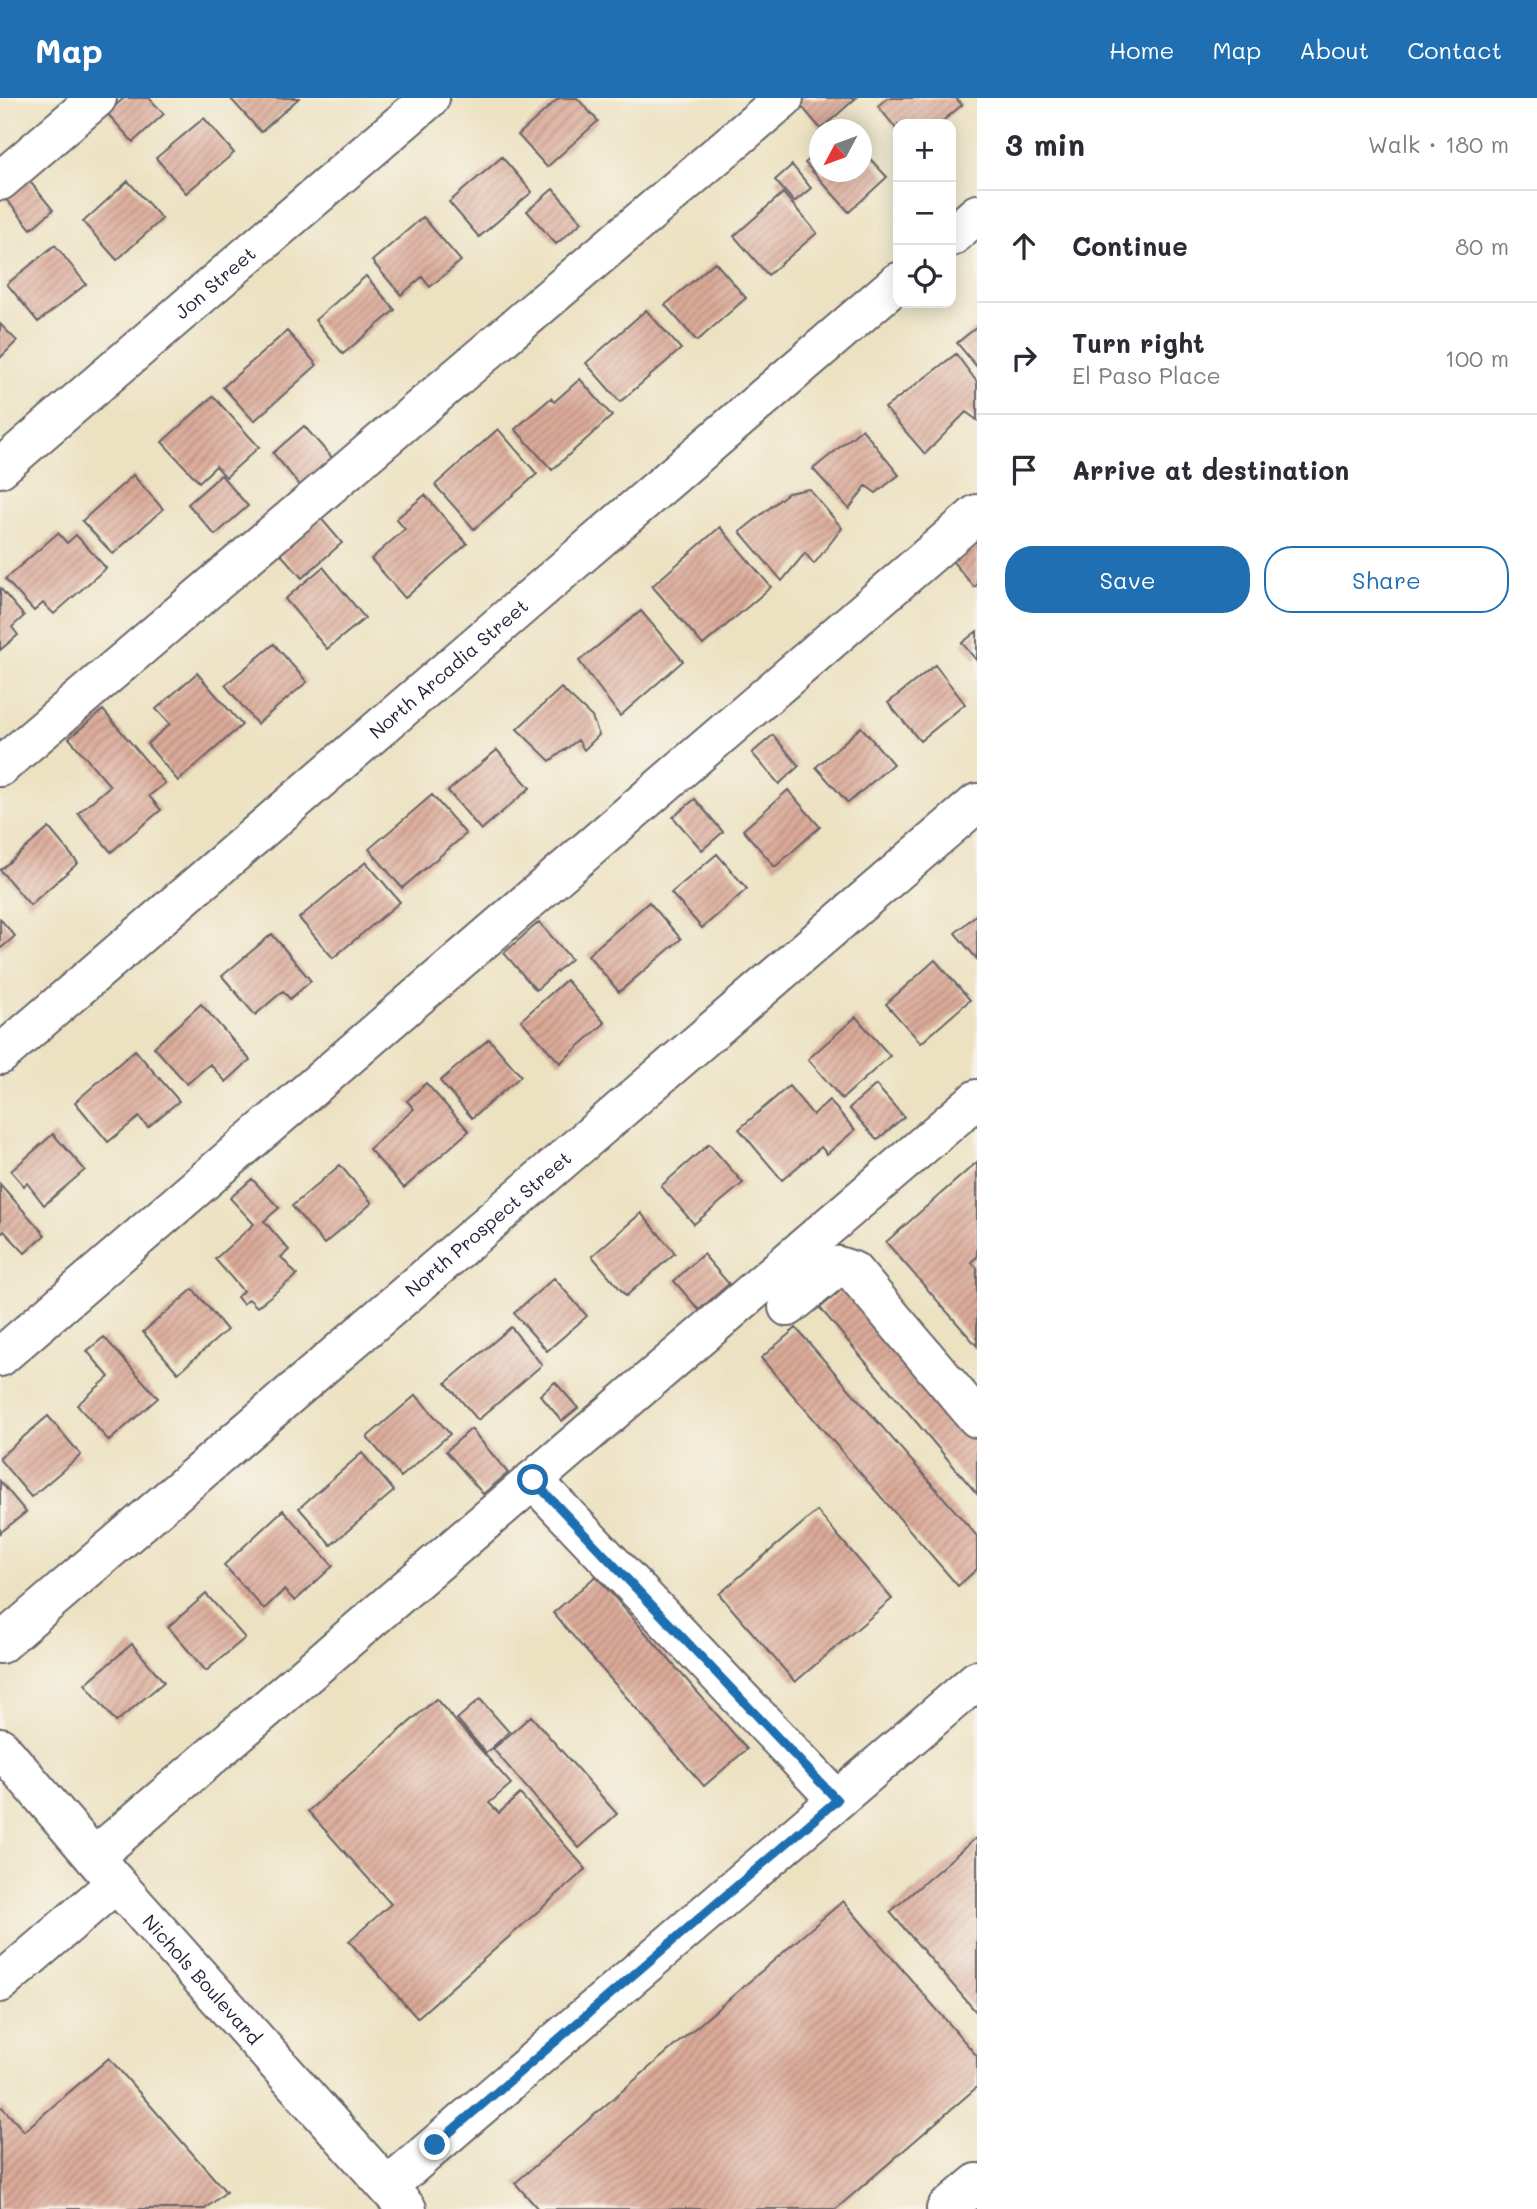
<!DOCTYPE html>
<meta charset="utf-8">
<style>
:root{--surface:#fff;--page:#f7f7f7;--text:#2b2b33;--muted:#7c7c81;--line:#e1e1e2;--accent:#1f6fb2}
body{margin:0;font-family:Mali,sans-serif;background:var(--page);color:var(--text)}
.controls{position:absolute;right:21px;top:21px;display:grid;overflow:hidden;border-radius:14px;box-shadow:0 4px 18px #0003}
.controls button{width:63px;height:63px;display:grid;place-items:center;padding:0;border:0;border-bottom:2px solid var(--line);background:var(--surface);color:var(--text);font:35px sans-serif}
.compass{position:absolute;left:809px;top:21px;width:63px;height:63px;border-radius:50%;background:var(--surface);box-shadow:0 4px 18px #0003;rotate:229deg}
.stop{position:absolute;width:21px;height:21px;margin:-16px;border:5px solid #1f6fb2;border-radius:50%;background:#fff}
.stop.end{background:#1f6fb2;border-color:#fff;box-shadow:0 2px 7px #0008}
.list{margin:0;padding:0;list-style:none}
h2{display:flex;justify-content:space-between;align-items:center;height:91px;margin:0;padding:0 28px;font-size:30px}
h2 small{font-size:23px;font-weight:400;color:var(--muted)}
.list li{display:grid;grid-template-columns:46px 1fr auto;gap:21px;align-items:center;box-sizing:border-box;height:112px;padding:0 28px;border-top:2px solid var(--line)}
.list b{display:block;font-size:26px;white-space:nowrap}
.list p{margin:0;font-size:23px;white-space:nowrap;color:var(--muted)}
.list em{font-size:23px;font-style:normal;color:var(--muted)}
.actions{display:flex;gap:14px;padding:21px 28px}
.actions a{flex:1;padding:16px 0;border:2px solid var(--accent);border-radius:28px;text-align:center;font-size:24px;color:var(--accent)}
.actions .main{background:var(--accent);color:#fff}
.icon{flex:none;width:38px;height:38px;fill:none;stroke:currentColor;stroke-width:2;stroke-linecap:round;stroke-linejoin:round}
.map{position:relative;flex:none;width:977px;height:2111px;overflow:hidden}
header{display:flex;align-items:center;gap:42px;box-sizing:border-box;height:98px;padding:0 35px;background:var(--accent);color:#fff}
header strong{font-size:33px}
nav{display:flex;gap:38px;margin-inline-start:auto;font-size:24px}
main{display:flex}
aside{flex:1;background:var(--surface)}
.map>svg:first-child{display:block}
.building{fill:url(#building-hatch)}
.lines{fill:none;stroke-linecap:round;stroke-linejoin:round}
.minor-casing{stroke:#69656a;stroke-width:42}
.minor{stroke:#fff;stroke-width:38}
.route{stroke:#1f6fb2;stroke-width:9}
.labels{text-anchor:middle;stroke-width:5;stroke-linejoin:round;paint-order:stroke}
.street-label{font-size:19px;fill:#22223b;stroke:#f7f3e8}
</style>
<header>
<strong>Map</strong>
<nav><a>Home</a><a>Map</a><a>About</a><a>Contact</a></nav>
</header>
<main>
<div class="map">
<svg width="977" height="2111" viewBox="0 0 977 2111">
<defs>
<pattern id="building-hatch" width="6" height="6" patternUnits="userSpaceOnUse" patternTransform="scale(1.75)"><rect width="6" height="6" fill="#dbaa99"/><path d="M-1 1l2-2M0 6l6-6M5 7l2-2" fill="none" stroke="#b18a7e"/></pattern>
</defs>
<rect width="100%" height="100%" fill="#f7f3e8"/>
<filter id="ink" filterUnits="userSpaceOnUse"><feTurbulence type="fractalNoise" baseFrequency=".0143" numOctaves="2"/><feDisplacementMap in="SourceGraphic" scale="14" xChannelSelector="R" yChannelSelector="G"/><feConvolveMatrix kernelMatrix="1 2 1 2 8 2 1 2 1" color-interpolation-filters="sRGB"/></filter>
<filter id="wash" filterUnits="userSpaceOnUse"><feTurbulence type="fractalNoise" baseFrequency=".00686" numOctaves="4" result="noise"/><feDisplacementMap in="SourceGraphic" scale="28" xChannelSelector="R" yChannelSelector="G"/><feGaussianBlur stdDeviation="1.57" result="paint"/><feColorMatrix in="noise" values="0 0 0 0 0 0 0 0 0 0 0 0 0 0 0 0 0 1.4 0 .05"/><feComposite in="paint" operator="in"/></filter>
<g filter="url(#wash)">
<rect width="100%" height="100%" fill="#ece2c2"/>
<g id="blocks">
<path class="building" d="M 124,0 L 149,0 L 164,16 L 133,44 L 107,15 Z
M 230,0 L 299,0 L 261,34 Z
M 559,0 L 577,0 L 598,23 L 547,69 L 518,37 Z
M 800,0 L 856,0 L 821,31 L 797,3 Z
M 887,0 L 956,0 L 962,7 L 939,26 L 898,26 L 898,33 L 878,8 Z
M 204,20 L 234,55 L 186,95 L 156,60 Z
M 820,52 L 820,74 L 862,74 L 862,52 L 887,79 L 849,114 L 805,65 Z
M 502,59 L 532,94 L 479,139 L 449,104 Z
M 792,67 L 811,90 L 794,104 L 775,82 Z
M 27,80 L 53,112 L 31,131 L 4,99 Z
M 128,83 L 162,121 L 117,162 L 83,124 Z
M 553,91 L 582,124 L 556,146 L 527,113 Z
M 783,95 L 817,135 L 768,177 L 734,138 Z
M 423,119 L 461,163 L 430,189 L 422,179 L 401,197 L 372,163 Z
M 55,147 L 86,186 L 38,224 L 7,186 Z
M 715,164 L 746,200 L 697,243 L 665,207 Z
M 366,178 L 395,212 L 343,256 L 315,222 Z
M 646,212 L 681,251 L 620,304 L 586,265 Z
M 0,226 L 17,243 L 0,260 Z
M 977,229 L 977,269 L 957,245 Z
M 287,233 L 317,267 L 254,323 L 223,289 Z
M 956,256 L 977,284 L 977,322 L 966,314 L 925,356 L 885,310 Z
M 580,281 L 612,318 L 552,372 L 515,331 L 551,300 L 554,304 Z
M 213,298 L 259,349 L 226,379 L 216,368 L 199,384 L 162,344 Z
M 304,328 L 334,362 L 302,390 L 273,355 Z
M 498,331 L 537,376 L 474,431 L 435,387 Z
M 862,331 L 899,377 L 876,395 L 866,388 L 849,411 L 813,371 Z
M 133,377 L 163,411 L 113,456 L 82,423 Z
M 221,377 L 248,408 L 215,437 L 188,406 Z
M 809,391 L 842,430 L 814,466 L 805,455 L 782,483 L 740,434 L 788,395 Z
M 425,397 L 467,446 L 405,500 L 371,461 L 405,431 L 396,421 Z
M 319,418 L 342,445 L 302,480 L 278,453 Z
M 720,429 L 771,489 L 703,547 L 652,488 Z
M 977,433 L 977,487 L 974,489 L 948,458 Z
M 58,435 L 67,445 L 76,437 L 106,470 L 54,516 L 43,505 L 34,513 L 5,481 Z
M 323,469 L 365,520 L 327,551 L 285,501 Z
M 0,490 L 24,518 L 12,529 L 18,537 L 0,552 Z
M 641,513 L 683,563 L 620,618 L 579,563 Z
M 977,533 L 977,563 L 962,545 Z
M 274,546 L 307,584 L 257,626 L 225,587 Z
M 935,567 L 965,606 L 920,643 L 888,605 Z
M 197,575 L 242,627 L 178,683 L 147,646 L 170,626 L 156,611 Z
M 561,590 L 592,619 L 599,637 L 584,652 L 578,642 L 550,663 L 517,631 Z
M 103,612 L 165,685 L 149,698 L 161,712 L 111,754 L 78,715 L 110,688 L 69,640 Z
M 861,629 L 893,666 L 848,705 L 816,669 Z
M 773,637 L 799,668 L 779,686 L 752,655 Z
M 497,652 L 530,690 L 481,732 L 448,693 Z
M 788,692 L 820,729 L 775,769 L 743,732 Z
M 432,697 L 466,736 L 402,790 L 369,751 Z
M 695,701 L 723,734 L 702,752 L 673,719 Z
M 49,730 L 78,765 L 30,807 L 0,772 Z
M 717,756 L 747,791 L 702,830 L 671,795 Z
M 366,764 L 400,804 L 333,860 L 299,820 Z
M 649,804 L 681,841 L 619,894 L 588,857 Z
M 977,816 L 977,861 L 955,835 Z
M 0,821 L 15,838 L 0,851 Z
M 539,824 L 571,861 L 536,892 L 504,855 Z
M 272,836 L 311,883 L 290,901 L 283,893 L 255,917 L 222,878 Z
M 935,862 L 970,902 L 921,945 L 886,906 Z
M 566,882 L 605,925 L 560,965 L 521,922 Z
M 201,906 L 250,962 L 226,984 L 210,966 L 187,986 L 154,949 Z
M 856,919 L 890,958 L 842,1001 L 808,961 Z
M 489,941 L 521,978 L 472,1020 L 440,983 Z
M 135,952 L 179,1003 L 148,1029 L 139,1019 L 108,1044 L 75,1004 Z
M 426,985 L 469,1033 L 404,1090 L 369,1051 L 414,1011 L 407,1003 Z
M 876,987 L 904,1019 L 877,1042 L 849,1010 Z
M 789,988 L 813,1017 L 829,1002 L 855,1032 L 827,1056 L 821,1049 L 782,1082 L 739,1031 Z
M 53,1036 L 85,1072 L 44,1107 L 27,1085 L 24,1088 L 11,1073 Z
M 709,1046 L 743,1085 L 694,1126 L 661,1088 Z
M 977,1064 L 977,1159 L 971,1164 L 977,1170 L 977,1248 L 886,1144 Z
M 340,1067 L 372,1105 L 324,1146 L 292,1108 Z
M 252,1081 L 279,1110 L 264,1123 L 289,1152 L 281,1159 L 297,1177 L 257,1209 L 249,1201 L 243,1206 L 237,1199 L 243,1193 L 215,1161 L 254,1126 L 230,1100 Z
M 0,1086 L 45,1137 L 25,1155 L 4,1133 L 0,1137 Z
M 641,1115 L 675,1155 L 626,1198 L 592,1158 Z
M 703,1156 L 729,1186 L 699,1212 L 674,1183 Z
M 554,1180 L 587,1218 L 547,1253 L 514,1215 Z
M 853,1182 L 977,1329 L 977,1396 L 820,1210 Z
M 193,1191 L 227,1232 L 178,1275 L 143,1234 Z
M 511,1229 L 542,1267 L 478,1322 L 446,1285 Z
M 796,1230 L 977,1438 L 977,1471 L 958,1488 L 761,1260 Z
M 104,1239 L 158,1300 L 109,1343 L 77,1307 L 109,1279 L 87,1253 Z
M 555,1284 L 578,1310 L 562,1323 L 540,1297 Z
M 416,1297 L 450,1336 L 401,1379 L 367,1339 Z
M 48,1318 L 81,1357 L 31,1399 L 0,1362 L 0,1359 Z
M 471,1331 L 508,1375 L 483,1396 L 446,1353 Z
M 362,1355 L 394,1393 L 331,1447 L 299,1410 Z
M 0,1383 L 26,1414 L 0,1435 Z
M 283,1412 L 333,1468 L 295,1503 L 284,1492 L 264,1511 L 224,1467 Z
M 817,1413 L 892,1501 L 795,1584 L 719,1496 Z
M 596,1478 L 747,1651 L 704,1688 L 553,1515 Z
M 206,1496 L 245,1540 L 206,1573 L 168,1529 Z
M 132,1546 L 164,1584 L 116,1624 L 85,1586 Z
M 436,1601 L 511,1686 L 489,1705 L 499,1715 L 520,1696 L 586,1771 L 417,1920 L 349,1843 L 391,1806 L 308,1713 Z
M 480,1601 L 509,1634 L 486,1655 L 457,1621 Z
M 531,1618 L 617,1716 L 579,1750 L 493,1651 Z
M 977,1739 L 977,1915 L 890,1814 Z
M 843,1803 L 977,1958 L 977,1989 L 836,2111 L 538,2111 L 515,2085 Z
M 109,1960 L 226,2094 L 205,2111 L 0,2111 L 0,2007 L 24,2033 Z"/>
</g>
</g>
<g filter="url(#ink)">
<use href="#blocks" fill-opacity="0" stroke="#69656a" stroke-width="2"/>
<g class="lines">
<defs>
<g id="minor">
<path d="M 0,83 L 97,0"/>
<path d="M 951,139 L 977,116"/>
<path id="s1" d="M 0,370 L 430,0"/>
<path d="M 0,669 L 784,0"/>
<path id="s2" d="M 0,957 L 898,184"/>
<path d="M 788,1209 L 838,1168 L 853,1173 L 977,1320"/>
<path d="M 0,1259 L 977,416"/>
<path d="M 533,1382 L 837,1702"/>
<path id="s3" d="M 0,1546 L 977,705"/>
<path id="s4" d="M 0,1649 L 116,1785 L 407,2111"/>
<path d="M 94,1759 L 977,1001"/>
<path d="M 0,1885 L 116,1785"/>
<path d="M 388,2088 L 977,1582"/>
<path d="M 946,2111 L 977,2085"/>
</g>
</defs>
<use href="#minor" class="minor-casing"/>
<use href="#minor" class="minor"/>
</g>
</g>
<g class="lines" filter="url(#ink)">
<path class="route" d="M 435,2047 L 837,1702 L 533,1382"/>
</g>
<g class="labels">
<g class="street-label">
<text dy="7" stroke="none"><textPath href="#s1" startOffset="284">Jon Street</textPath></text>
<text dy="7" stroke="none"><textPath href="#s2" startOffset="592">North Arcadia Street</textPath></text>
<text dy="7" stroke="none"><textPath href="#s3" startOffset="644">North Prospect Street</textPath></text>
<text dy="7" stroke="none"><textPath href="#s4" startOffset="308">Nichols Boulevard</textPath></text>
</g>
</g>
</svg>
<div class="controls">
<button>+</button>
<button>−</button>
<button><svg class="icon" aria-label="locate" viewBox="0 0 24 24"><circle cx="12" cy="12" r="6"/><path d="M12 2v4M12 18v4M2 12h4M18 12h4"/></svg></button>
</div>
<svg class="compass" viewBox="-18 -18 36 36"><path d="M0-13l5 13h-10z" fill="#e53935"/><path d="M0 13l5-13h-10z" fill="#7c7c81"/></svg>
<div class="stop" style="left:533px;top:1382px"></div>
<div class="stop end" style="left:435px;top:2047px"></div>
</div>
<aside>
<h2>3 min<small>Walk · 180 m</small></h2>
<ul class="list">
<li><svg class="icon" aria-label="ahead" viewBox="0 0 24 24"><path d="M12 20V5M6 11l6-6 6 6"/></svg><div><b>Continue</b></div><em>80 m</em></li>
<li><svg class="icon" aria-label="right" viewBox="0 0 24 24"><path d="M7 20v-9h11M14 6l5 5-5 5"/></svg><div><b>Turn right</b><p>El Paso Place</p></div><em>100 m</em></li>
<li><svg class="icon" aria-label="arrive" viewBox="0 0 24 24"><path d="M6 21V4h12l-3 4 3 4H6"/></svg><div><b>Arrive at destination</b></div></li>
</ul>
<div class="actions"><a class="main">Save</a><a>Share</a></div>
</aside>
</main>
